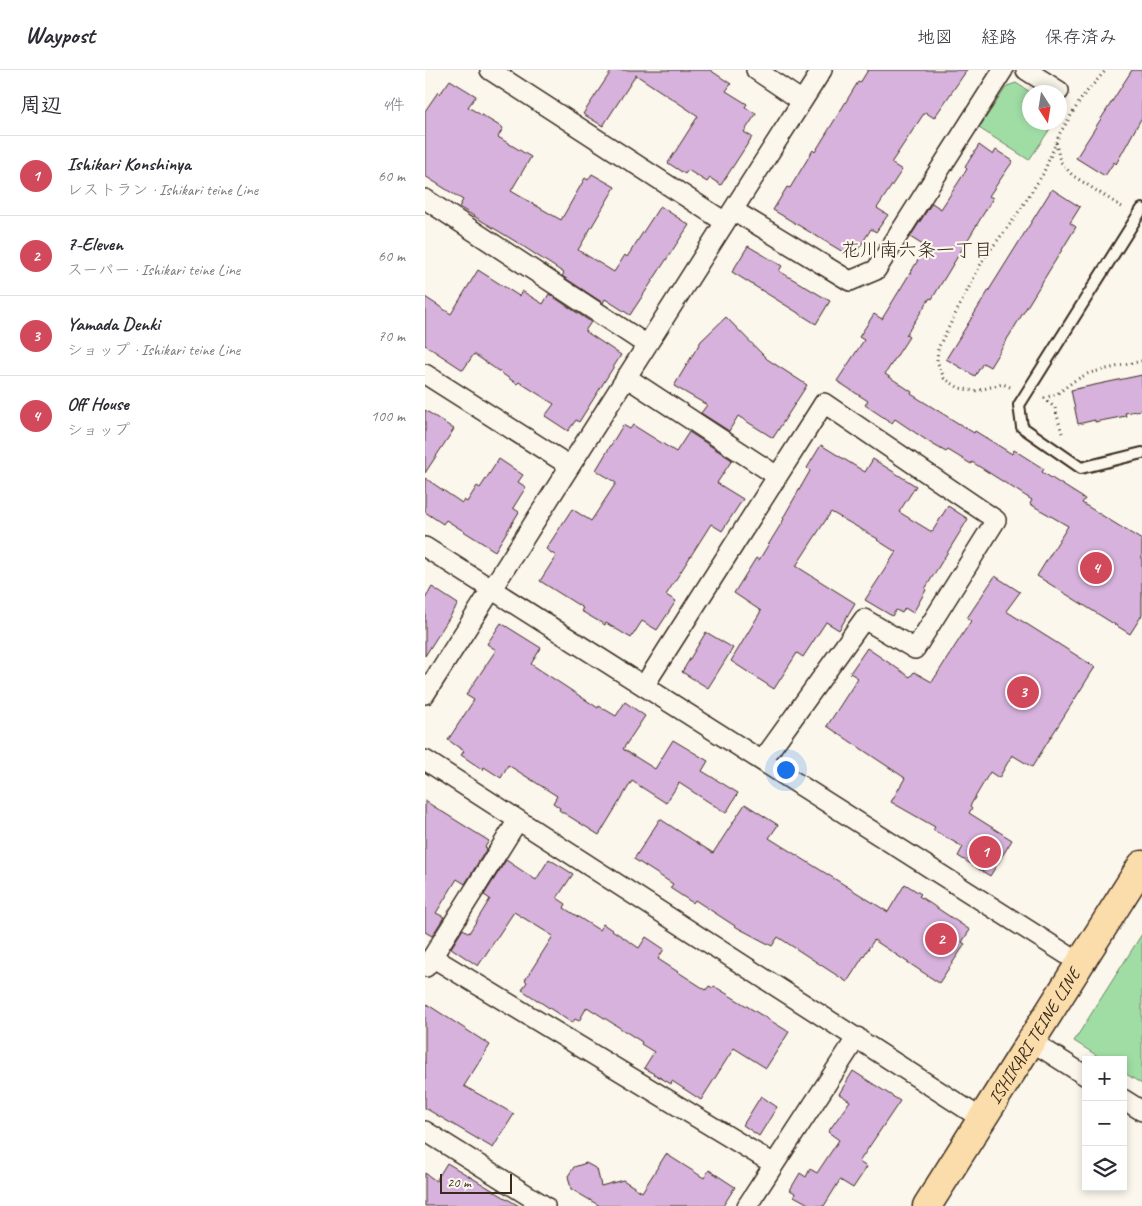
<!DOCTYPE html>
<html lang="ja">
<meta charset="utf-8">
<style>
:root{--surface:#fff;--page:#f2f2f3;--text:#2b2b33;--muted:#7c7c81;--line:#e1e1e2;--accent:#d1495b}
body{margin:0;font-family:Caveat,"Klee One",sans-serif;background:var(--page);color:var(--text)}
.controls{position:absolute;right:15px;bottom:15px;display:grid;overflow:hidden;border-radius:0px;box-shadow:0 2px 8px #0003}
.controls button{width:45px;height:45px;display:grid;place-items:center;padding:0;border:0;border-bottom:1px solid var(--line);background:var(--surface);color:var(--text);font:25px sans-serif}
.compass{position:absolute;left:597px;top:15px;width:45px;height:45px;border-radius:50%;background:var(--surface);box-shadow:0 2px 8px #0003;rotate:168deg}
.scale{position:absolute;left:15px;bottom:12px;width:72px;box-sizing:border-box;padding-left:5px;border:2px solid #3b2a1e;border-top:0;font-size:14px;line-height:18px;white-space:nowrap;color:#3b2a1e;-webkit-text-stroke:4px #fbf7ec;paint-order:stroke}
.you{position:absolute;left:360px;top:699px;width:18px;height:18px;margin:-12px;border:4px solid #fff;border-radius:50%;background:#1a73e8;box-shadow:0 0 0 8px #1a73e833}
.badge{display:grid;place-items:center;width:32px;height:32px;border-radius:50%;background:var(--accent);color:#fff;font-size:16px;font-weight:700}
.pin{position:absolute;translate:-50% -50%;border:2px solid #fff;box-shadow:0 1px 5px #0006}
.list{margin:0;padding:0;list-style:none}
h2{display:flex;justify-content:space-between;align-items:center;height:65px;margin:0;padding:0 20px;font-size:21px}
h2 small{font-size:16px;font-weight:400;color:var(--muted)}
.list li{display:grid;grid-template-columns:32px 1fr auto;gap:15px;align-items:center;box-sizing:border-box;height:80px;padding:0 20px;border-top:1px solid var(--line)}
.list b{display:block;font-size:19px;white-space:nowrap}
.list p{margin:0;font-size:16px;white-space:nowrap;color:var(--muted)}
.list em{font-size:16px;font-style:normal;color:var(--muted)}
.icon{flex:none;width:28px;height:28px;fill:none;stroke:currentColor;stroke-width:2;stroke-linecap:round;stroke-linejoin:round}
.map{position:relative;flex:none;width:717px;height:1136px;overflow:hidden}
header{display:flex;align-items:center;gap:30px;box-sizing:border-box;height:70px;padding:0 25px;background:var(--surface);border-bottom:1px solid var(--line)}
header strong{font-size:24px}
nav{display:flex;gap:28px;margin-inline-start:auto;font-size:18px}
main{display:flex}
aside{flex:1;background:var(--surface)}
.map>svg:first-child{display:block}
.green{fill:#a0dda5;stroke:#6e8462}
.building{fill:#d6b2dc;stroke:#3b2a1e}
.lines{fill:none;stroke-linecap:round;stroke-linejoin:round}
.service-casing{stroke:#3b2a1e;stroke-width:14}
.minor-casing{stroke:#3b2a1e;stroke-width:22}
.primary-casing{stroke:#3b2a1e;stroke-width:31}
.path{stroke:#3b2a1e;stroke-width:3;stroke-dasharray:1 4;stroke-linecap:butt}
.service{stroke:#fbf7ec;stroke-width:10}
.minor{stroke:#fbf7ec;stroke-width:19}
.primary{stroke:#fbddab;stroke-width:28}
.labels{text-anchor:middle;stroke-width:4.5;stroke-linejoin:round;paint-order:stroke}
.street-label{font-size:18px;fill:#3b2a1e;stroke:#fbf7ec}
.neighbourhood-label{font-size:19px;fill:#3b2a1e;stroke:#fbf7ec}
</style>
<header>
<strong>Waypost</strong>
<nav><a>地図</a><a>経路</a><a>保存済み</a></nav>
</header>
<main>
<aside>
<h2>周辺<small>4件</small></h2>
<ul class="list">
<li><span class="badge">1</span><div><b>Ishikari Konshinya</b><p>レストラン · Ishikari teine Line</p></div><em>60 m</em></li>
<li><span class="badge">2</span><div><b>7-Eleven</b><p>スーパー · Ishikari teine Line</p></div><em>60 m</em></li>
<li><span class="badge">3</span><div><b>Yamada Denki</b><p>ショップ · Ishikari teine Line</p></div><em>70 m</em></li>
<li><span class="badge">4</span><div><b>Off House</b><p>ショップ</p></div><em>100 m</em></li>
</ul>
</aside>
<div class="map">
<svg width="717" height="1136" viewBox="0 0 717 1136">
<rect width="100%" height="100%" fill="#fbf7ec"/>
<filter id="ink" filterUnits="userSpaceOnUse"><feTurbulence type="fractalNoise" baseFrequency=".02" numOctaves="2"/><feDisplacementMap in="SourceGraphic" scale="10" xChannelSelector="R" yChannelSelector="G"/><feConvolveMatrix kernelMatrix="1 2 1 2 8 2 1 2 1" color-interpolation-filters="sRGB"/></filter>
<g filter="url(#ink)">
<path class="green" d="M 591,13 L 605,22 L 604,52 L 629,53 L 604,90 L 554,58 L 582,16 Z
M 717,864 L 717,1014 L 698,1002 L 698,990 L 679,990 L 649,971 Z"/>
<path class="building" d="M 187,0 L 285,0 L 306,14 L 301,21 L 322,34 L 320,37 L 331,44 L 319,62 L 327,67 L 296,115 L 285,108 L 282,112 L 263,100 L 260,104 L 243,93 L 273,46 L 211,5 L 178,56 L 158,44 Z
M 443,0 L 542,0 L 509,48 L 500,42 L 466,93 L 477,100 L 452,138 L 463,145 L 451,162 L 446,159 L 428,188 L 348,140 L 362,117 L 365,118 L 388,80 L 390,82 L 433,12 L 435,13 Z
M 707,0 L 717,0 L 717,47 L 691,94 L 689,92 L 680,106 L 651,88 Z
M 25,10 L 51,26 L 43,37 L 78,58 L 73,67 L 106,87 L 86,121 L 136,150 L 160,108 L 163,110 L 167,104 L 190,117 L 153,180 L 189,202 L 200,185 L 202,187 L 235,136 L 264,155 L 205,245 L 180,229 L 178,233 L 137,206 L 139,203 L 93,173 L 34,137 L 38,130 L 0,106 L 0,41 L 13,22 L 15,24 Z
M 554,75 L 568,85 L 571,80 L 588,91 L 564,126 L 568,128 L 507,229 L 505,228 L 481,265 L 484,267 L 460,304 L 487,322 L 486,324 L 549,363 L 550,361 L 587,384 L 589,380 L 619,399 L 617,402 L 660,429 L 657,433 L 717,470 L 717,545 L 705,564 L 612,506 L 643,456 L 605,434 L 607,430 L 547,392 L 546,394 L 523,380 L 521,382 L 507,374 L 470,349 L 467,353 L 440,335 L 443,331 L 412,311 L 439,270 L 434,267 L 449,244 L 457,249 L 501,177 L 485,167 L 507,133 L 516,139 L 542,99 L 540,97 Z
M 627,119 L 655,137 L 645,153 L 651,157 L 565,297 L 558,293 L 550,306 L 521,289 Z
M 323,176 L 357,196 L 354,201 L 405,231 L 391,254 L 307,202 Z
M 53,200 L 94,226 L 97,221 L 118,234 L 124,224 L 166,252 L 160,261 L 196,285 L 154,352 L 151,350 L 143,361 L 120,346 L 129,334 L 94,312 L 92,314 L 49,284 L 38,300 L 0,275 L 0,227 L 26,244 Z
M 301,247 L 342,289 L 382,315 L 348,368 L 313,346 L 304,361 L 276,343 L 282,335 L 249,316 L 276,271 Z
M 717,305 L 717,340 L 700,343 L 701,346 L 670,352 L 670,350 L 653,354 L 646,320 Z
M 0,340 L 29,359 L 0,403 Z
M 198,355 L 205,359 L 208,355 L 251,382 L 264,362 L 307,390 L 292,413 L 318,429 L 297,461 L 286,454 L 241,525 L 251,531 L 232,560 L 217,551 L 206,568 L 181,553 L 180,555 L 156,541 L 158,538 L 115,511 L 131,486 L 121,479 L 147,439 L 166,451 L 191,413 L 171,400 Z
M 396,375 L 440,402 L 448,389 L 491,416 L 474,442 L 507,462 L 523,436 L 543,449 L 500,519 L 501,520 L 488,543 L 480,538 L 477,543 L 471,540 L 467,546 L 440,530 L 471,482 L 452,470 L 453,469 L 406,442 L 371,496 L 430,533 L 414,560 L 401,552 L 378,587 L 372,583 L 349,619 L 306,591 L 336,541 L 309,523 L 331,488 L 334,490 L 359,449 L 358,448 L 385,401 L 382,398 Z
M 74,389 L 98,405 L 93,412 L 101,417 L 88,438 L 94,442 L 70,481 L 21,450 L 18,454 L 0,442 L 0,408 L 37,433 L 39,430 L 42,432 L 52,416 L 55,418 Z
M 570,506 L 595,522 L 581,541 L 670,597 L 607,697 L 587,685 L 574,708 L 565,702 L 545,736 L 547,738 L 544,743 L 587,770 L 565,806 L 533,786 L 538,777 L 508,760 L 510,757 L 466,732 L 480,708 L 402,656 L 433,608 L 425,603 L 442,578 L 485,607 L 489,602 L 507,612 L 546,551 L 542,548 Z
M 7,517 L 33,534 L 0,586 L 0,529 Z
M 76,553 L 116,578 L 106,594 L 173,638 L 174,636 L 191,646 L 200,632 L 220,646 L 198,679 L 230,699 L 248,670 L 283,691 L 277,701 L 313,723 L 301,743 L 254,713 L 241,733 L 207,711 L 174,765 L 134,740 L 135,738 L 128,733 L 132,726 L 83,695 L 76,708 L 59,697 L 58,700 L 36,685 L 39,681 L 23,670 L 49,630 L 41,625 L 71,580 L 62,574 Z
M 281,562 L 308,578 L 283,618 L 257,602 Z
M 0,731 L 64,771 L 60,777 L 62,778 L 40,814 L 32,809 L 11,843 L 19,847 L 7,866 L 0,862 Z
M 320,734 L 353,755 L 344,768 L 463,842 L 480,814 L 496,824 L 494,826 L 545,860 L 537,872 L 540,874 L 514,913 L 449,870 L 422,912 L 353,867 L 347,876 L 313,858 L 270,830 L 268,833 L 245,818 L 248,814 L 209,789 L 235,749 L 288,783 Z
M 124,789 L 148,804 L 132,828 L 141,834 L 139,838 L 174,860 L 178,854 L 214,878 L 221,867 L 239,879 L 233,889 L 281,920 L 284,916 L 288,918 L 289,916 L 364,962 L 341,998 L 309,978 L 276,1030 L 247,1011 L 246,1014 L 219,998 L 229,982 L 216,974 L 217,972 L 162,937 L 154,951 L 150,949 L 147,953 L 97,920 L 102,912 L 100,910 L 128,866 L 89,842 L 53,896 L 26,878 L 38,859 L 44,863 L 65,829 L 59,825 L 81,790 L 111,810 Z
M 0,933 L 65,975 L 39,1016 L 89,1044 L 68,1078 L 0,1038 Z
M 428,1001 L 475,1031 L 434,1092 L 442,1097 L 428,1118 L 415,1110 L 399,1136 L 387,1136 L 369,1126 L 370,1123 L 365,1120 L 375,1103 L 381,1107 L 385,1099 L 392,1103 L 414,1070 L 403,1062 L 425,1031 L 414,1024 Z
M 336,1026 L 352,1037 L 334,1066 L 318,1055 Z
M 241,1084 L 279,1108 L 284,1100 L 310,1117 L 298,1136 L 175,1136 L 146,1119 L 143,1106 L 149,1097 L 161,1093 L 172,1099 L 176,1116 L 198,1110 L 217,1122 Z
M 22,1093 L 94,1136 L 0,1136 L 0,1103 L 11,1111 Z"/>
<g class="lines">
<defs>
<path id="service" d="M 717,139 L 594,335 L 597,357 L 656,398 L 717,383"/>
<path id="minor" d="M 65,0 L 300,152
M 331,0 L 377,31
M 601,0 L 634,21
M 0,129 L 222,275
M 308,140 L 425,211 L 451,200 L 578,0
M 0,304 L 145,396
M 201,307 L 352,406
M 0,477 L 655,893
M 219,616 L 399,333 L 571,450 L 490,579 L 439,549 L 337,691
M 0,624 L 397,0
M 0,690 L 557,1049
M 7,887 L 349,1094
M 1,897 L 93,750
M 606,971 L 661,1006
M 698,1029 L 717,1041
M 0,1061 L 120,1136
M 322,1136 L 432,967"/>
<g id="primary">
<path id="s1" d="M 502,1136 L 717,795"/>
</g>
</defs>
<use href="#service" class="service-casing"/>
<use href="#minor" class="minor-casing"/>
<use href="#primary" class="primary-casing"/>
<path class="path" d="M 631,73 L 635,91 L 647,105 L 697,137
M 585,317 L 578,314 L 550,321 L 534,318 L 519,308 L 512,291 L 513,278 L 559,188 L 589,149 L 618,104 L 635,63 L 658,26 L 681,0
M 619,328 L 632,324 L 649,311 L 664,303 L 717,291
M 619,328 L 630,338 L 637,363"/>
<use href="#service" class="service"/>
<use href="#minor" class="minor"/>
<use href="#primary" class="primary"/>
</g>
</g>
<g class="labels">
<g class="street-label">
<text dy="6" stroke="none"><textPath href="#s1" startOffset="201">ISHIKARI TEINE LINE</textPath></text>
</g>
<g class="neighbourhood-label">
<text x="492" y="186">花川南六条一丁目</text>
</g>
</g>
</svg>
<div class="controls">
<button>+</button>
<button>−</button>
<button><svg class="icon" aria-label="layers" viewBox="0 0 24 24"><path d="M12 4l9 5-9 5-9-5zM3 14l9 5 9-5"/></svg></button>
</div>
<svg class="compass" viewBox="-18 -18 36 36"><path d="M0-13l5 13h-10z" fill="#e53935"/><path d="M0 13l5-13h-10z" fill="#7c7c81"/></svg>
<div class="scale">20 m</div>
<div class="you"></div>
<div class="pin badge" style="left:560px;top:782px">1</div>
<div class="pin badge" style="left:516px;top:869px">2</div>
<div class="pin badge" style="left:598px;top:622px">3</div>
<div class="pin badge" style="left:671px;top:498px">4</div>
</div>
</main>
